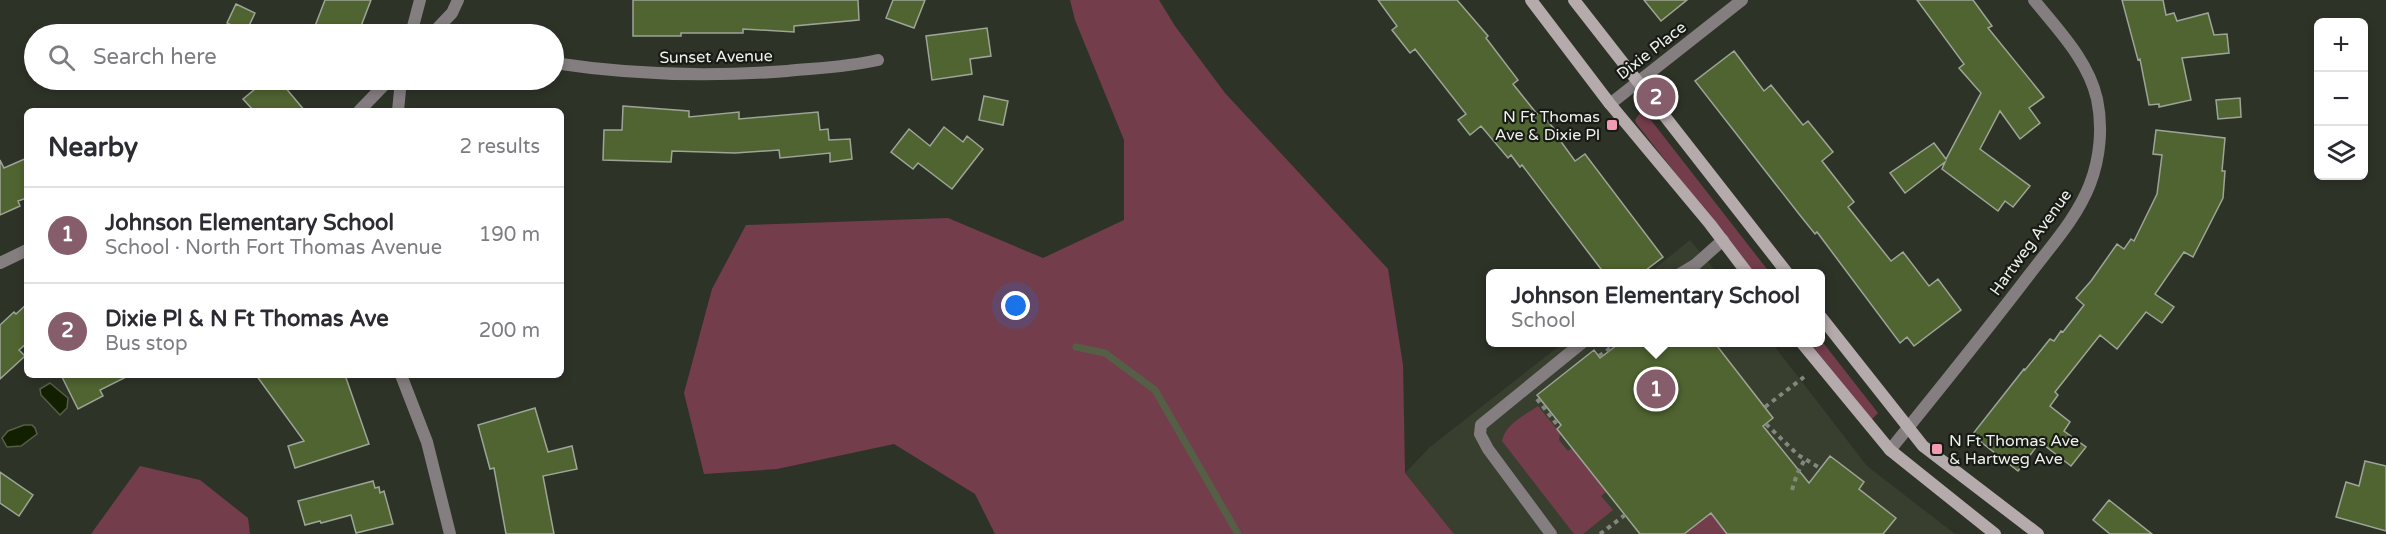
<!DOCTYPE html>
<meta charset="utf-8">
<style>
:root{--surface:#fff;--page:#f2f2f3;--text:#2b2b33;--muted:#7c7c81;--line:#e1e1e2;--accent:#855d6b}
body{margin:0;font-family:"Varela Round",sans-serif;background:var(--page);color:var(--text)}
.controls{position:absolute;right:18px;top:18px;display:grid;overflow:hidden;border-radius:9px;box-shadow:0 3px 9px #0003}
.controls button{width:54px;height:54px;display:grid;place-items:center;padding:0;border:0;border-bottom:2px solid var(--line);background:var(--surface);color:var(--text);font:30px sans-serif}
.you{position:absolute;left:1016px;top:306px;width:21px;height:21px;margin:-15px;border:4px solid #fff;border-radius:50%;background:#1a73e8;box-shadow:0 0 0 9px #1a73e833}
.badge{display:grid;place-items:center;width:39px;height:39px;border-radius:50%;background:var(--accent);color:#fff;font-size:20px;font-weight:700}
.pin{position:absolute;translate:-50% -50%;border:3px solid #fff;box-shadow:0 2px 6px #0006}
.popup{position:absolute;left:1486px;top:269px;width:339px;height:78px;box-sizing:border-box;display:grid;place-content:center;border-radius:9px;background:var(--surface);filter:drop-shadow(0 2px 4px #0005);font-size:20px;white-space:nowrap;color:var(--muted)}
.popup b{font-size:22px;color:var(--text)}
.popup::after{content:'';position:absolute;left:50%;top:100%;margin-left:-12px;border:12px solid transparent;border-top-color:var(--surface)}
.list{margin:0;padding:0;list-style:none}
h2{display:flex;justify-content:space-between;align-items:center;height:78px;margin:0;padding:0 24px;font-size:26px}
h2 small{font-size:20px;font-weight:400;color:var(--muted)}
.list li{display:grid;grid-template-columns:39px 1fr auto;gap:18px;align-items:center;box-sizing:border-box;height:96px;padding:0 24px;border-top:2px solid var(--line)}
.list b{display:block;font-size:22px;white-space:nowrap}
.list p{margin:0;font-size:20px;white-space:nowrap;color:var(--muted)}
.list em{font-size:20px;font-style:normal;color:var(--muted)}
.icon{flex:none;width:33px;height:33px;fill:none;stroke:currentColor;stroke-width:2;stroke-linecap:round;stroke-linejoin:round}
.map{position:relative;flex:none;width:2386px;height:534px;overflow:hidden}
.search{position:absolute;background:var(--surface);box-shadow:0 3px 9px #0003;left:24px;top:24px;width:540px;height:66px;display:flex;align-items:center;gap:15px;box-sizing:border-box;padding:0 21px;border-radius:33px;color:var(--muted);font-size:22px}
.panel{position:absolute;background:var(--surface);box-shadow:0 3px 9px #0003;left:24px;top:108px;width:540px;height:270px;border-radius:9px}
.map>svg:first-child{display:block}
.built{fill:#383f2f}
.green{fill:#743d4c}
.water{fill:#132000;stroke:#555f46;stroke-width:1.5}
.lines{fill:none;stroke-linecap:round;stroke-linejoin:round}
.stream{stroke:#555f46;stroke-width:7}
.building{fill:#506431;stroke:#9ea497;stroke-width:1.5}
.path{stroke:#83887e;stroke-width:4;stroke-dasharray:4.5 4.5;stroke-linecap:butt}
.lane{stroke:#857e80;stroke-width:12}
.street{stroke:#857e80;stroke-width:12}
.secondary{stroke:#b5aaac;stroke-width:12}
.poi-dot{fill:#f29aaf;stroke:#181a15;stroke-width:2}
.labels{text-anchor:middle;stroke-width:4.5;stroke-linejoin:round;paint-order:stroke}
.street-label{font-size:16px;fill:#eef1ea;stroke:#181a15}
.poi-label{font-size:16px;fill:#eef1ea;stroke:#181a15;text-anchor:end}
</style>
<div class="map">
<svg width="2386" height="534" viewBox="0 0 2386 534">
<rect width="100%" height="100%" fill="#2e3328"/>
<path class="built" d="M 1690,240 L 1717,273 L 1648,274 Z
M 1563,343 L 1772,343 L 1867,466 L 1955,534 L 1454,534 L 1405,473 L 1430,447 Z"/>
<path class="green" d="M 1070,0 L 1159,0 L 1175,26 L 1225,93 L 1388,269 L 1403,365 L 1405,473 L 1454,534 L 995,534 L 975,494 L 894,444 L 777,469 L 704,474 L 684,393 L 712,289 L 746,225 L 948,218 L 1043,258 L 1124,220 L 1124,140 L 1075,20 Z
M 1640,113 L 1647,115 L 1770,273 L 1754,273 L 1636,123 L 1635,120 Z
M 1821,340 L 1878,413 L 1869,422 L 1807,343 L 1821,342 Z
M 1538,406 L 1560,433 L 1559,440 L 1568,451 L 1572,448 L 1606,492 L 1601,496 L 1613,510 L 1583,534 L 1574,534 L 1502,441 C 1505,424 1525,415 1538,406 Z
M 140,466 L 200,480 L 248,518 L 250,534 L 91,534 Z
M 1711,513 L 1727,534 L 1684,534 Z"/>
<path class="water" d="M 50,383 L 68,398 L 67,408 L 60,415 L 41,395 L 40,389 Z
M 24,425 L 32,425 L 35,428 L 37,434 L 21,446 L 7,447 L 2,438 L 8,431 Z"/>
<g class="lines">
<path class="stream" d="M 1076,347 L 1105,353 L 1155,390 L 1238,534"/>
</g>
<path class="building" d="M 325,0 L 371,0 L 358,34 L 312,34 Z
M 633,0 L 858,0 L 859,20 L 794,26 L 794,32 L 743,29 L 743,33 L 681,33 L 681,36 L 633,36 Z
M 893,0 L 925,0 L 914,28 L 886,18 Z
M 1378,0 L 1457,0 L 1488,36 L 1486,38 L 1518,80 L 1513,84 L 1537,114 L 1540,112 L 1556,131 L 1554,132 L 1575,161 L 1585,154 L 1663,257 L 1642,273 L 1604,273 L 1522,165 L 1520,167 L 1511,155 L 1508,158 L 1481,126 L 1470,135 L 1458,120 L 1466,114 L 1415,49 L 1410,53 L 1392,30 L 1397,26 Z
M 1644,0 L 1687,0 L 1661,21 Z
M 1917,0 L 1973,0 L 1992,26 L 1988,28 L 2044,97 L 2029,108 L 2040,123 L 2020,139 L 2000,111 L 1980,149 L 2030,186 L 2013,207 L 2005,201 L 1998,211 L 1942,169 L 1945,162 L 1905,193 L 1890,173 L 1934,143 L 1946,159 L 1981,93 L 1959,68 L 1964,64 Z
M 2122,0 L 2163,0 L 2166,15 L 2174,13 L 2177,21 L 2208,13 L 2214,35 L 2227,34 L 2229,53 L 2182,58 L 2191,100 L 2159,107 L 2159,104 L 2149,105 L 2140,59 L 2138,60 Z
M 236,4 L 255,13 L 246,32 L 227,23 Z
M 987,28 L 991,56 L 970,59 L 972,74 L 932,80 L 926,36 Z
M 1734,51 L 1764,91 L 1771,85 L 1803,125 L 1808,121 L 1833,152 L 1822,161 L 1854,202 L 1848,207 L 1891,261 L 1903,252 L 1929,286 L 1938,279 L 1961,310 L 1914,346 L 1907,337 L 1900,343 L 1817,232 L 1815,234 L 1799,214 L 1695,81 Z
M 266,80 L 279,80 L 305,111 L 254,111 L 243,99 Z
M 984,96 L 1008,101 L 1003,125 L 979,120 Z
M 2240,98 L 2241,117 L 2218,119 L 2216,100 Z
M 623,106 L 689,111 L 689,117 L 739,112 L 739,119 L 818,112 L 820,130 L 828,129 L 829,140 L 850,139 L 852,159 L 830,162 L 830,153 L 780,158 L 779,150 L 735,153 L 672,151 L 671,162 L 603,160 L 604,130 L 622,130 Z
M 944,127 L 963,142 L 967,136 L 983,149 L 952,189 L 918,163 L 913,169 L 891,152 L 909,129 L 930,146 Z
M 2156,130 L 2225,138 L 2222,171 L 2225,171 L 2223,198 L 2194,255 L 2193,257 L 2184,252 L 2155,294 L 2174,307 L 2162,323 L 2146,312 L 2117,349 L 2100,335 L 2055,392 L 2058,395 L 2050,406 L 2070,422 L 2064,431 L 2086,447 L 2071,466 L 2040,442 L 2018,471 L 1972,435 L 2024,369 L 2025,370 L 2050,339 L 2054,341 L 2061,331 L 2063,332 L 2084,305 L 2076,298 L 2091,281 L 2117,244 L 2124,249 L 2131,239 L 2134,241 L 2157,194 L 2162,155 L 2153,154 Z
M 27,158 L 27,198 L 18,201 L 20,206 L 0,215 L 0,160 L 4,168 Z
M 27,304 L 27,343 L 19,350 L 25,356 L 0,379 L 0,325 L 14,312 L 16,314 Z
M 1621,342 L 1714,342 L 1773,418 L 1763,426 L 1809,483 L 1830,456 L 1864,482 L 1859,489 L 1896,518 L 1883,534 L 1727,534 L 1711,513 L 1684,534 L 1640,534 L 1557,429 L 1561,425 L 1537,395 L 1594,350 L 1600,358 Z
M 61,375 L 130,375 L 100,390 L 103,396 L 78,409 Z
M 256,375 L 345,375 L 369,444 L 295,468 L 288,446 L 304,441 Z
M 535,408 L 548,452 L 572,446 L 577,469 L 543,476 L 554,534 L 506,534 L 494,468 L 490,469 L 478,425 Z
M 2365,461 L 2386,466 L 2386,531 L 2336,517 L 2346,482 L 2359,486 Z
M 0,472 L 33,495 L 19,516 L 0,503 Z
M 373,481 L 375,488 L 379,487 L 380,493 L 384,491 L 393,524 L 356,533 L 351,515 L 321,523 L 320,521 L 305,525 L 298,501 Z
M 2109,500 L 2152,534 L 2110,534 L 2093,520 Z"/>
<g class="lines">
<path class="path" d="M 1599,356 L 1619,342
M 1537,399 L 1559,427
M 1765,407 L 1804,377
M 1766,424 L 1798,455 L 1820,468
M 1792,490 L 1797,474 L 1805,459
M 1600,534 L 1625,515"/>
<path class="lane" d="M 1680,274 L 1695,265 L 1723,240
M 1551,534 L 1488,449 L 1480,434 L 1481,425 L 1583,342"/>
<path class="street" d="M 411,34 L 420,0
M 432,34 L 452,13 L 458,0
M 554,63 C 632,75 708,77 787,71 C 818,68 848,67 878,60
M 1610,104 L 1742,0
M 359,111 L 389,80
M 398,111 L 401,80
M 0,263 L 27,250
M 401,375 L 427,442 L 450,534
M 1890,450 C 1937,392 1984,334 2029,275 C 2050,247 2077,218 2090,184 C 2100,158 2103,127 2097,99 C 2088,60 2058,30 2034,0"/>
<path class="secondary" d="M 1531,0 L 1610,104 L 1710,224 L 1748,274
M 1574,0 L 1788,274
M 1821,317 L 1923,446 L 2038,534
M 1801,342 L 1890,450 L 1995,534"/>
</g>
<g class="poi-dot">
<rect x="1606" y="119" width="12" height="12" rx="3"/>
<rect x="1931" y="443" width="12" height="12" rx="3"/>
</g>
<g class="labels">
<g class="street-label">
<text transform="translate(1651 50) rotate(-38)" y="6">Dixie Place</text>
<text transform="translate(716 56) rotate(-1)" y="6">Sunset Avenue</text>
<text transform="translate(2030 242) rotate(-54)" y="6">Hartweg Avenue</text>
</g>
<g class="poi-label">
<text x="1600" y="122">N Ft Thomas<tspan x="1600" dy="18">Ave &amp; Dixie Pl</tspan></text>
<text x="1949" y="446" text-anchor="start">N Ft Thomas Ave<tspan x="1949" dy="18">&amp; Hartweg Ave</tspan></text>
</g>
</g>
</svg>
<div class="controls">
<button>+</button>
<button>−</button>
<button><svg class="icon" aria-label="layers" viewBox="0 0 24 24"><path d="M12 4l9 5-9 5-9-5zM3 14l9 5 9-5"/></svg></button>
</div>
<div class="you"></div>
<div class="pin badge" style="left:1656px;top:389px">1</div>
<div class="popup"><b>Johnson Elementary School</b>School</div>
<div class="pin badge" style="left:1656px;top:97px">2</div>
<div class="search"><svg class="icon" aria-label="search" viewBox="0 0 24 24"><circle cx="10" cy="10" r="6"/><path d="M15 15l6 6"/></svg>Search here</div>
<section class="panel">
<h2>Nearby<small>2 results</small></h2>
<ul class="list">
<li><span class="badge">1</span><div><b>Johnson Elementary School</b><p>School · North Fort Thomas Avenue</p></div><em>190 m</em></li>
<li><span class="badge">2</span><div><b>Dixie Pl &amp; N Ft Thomas Ave</b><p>Bus stop</p></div><em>200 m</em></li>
</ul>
</section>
</div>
